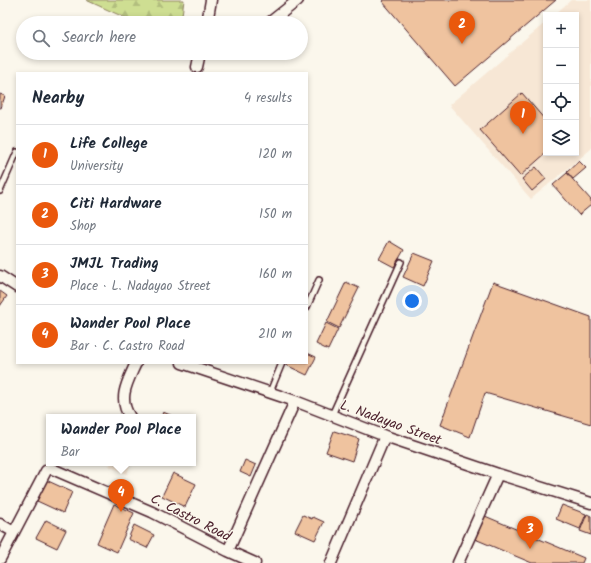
<!DOCTYPE html>
<meta charset="utf-8">
<style>
:root{--surface:#fff;--page:#f6f6f7;--text:#1f2937;--muted:#747a83;--line:#e0e1e3;--accent:#ea580c}
body{margin:0;font-family:Kalam,sans-serif;background:var(--page);color:var(--text)}
.controls{position:absolute;right:12px;top:12px;display:grid;overflow:hidden;border-radius:0px;box-shadow:0 2px 6px #0003}
.controls button{width:36px;height:36px;display:grid;place-items:center;padding:0;border:0;border-bottom:1px solid var(--line);background:var(--surface);color:var(--text);font:20px sans-serif}
.you{position:absolute;left:412px;top:301px;width:14px;height:14px;margin:-10px;border:3px solid #fff;border-radius:50%;background:#1a73e8;box-shadow:0 0 0 6px #1a73e833}
.badge{display:grid;place-items:center;width:26px;height:26px;border-radius:50%;background:var(--accent);color:#fff;font-size:13px;font-weight:700}
.pin{position:absolute;translate:-50% -33px;filter:drop-shadow(0 1px 2px #0008)}
.pin::after{content:'';position:absolute;top:21px;width:14px;height:12px;background:inherit;clip-path:polygon(0 0,100% 0,50% 100%)}
.popup{position:absolute;left:46px;top:414px;width:150px;height:52px;box-sizing:border-box;display:grid;place-content:center;border-radius:0px;background:var(--surface);filter:drop-shadow(0 1px 3px #0005);font-size:13px;white-space:nowrap;color:var(--muted)}
.popup b{font-size:15px;color:var(--text)}
.popup::after{content:'';position:absolute;left:50%;top:100%;margin-left:-8px;border:8px solid transparent;border-top-color:var(--surface)}
.list{margin:0;padding:0;list-style:none}
h2{display:flex;justify-content:space-between;align-items:center;height:52px;margin:0;padding:0 16px;font-size:17px}
h2 small{font-size:13px;font-weight:400;color:var(--muted)}
.list li{display:grid;grid-template-columns:26px 1fr auto;gap:12px;align-items:center;box-sizing:border-box;height:60px;padding:0 16px;border-top:1px solid var(--line)}
.list b{display:block;font-size:15px;white-space:nowrap}
.list p{margin:0;font-size:13px;white-space:nowrap;color:var(--muted)}
.list em{font-size:13px;font-style:normal;color:var(--muted)}
.icon{flex:none;width:22px;height:22px;fill:none;stroke:currentColor;stroke-width:2;stroke-linecap:round;stroke-linejoin:round}
.map{position:relative;flex:none;width:591px;height:563px;overflow:hidden}
.search{position:absolute;background:var(--surface);box-shadow:0 2px 6px #0003;left:16px;top:16px;width:292px;height:44px;display:flex;align-items:center;gap:10px;box-sizing:border-box;padding:0 14px;border-radius:22px;color:var(--muted);font-size:15px}
.panel{position:absolute;background:var(--surface);box-shadow:0 2px 6px #0003;left:16px;top:72px;width:292px;height:292px;border-radius:0px}
.map>svg:first-child{display:block}
.built{fill:#f7e7d5}
.forest{fill:url(#forest-firs);stroke:#8c7e5e}
.building{fill:#efc39f;stroke:#4a1f2b}
.lines{fill:none;stroke-linecap:round;stroke-linejoin:round}
.service-casing{stroke:#4a1f2b;stroke-width:8}
.minor-casing{stroke:#4a1f2b;stroke-width:13}
.service{stroke:#fbf7ec;stroke-width:5}
.minor{stroke:#fbf7ec;stroke-width:10}
.labels{text-anchor:middle;stroke-width:3;stroke-linejoin:round;paint-order:stroke}
.street-label{font-size:14px;fill:#4a1f2b;stroke:#fbf7ec}
</style>
<div class="map">
<svg width="591" height="563" viewBox="0 0 591 563">
<defs>
<pattern id="forest-firs" width="22" height="20" patternUnits="userSpaceOnUse"><rect width="22" height="20" fill="#cede92"/><path d="M5 1l3.5 6h-7zM16 11l3.5 6h-7z" fill="#b2be7e"/></pattern>
</defs>
<rect width="100%" height="100%" fill="#fbf7ec"/>
<filter id="ink" filterUnits="userSpaceOnUse"><feTurbulence type="fractalNoise" baseFrequency=".025" numOctaves="2"/><feDisplacementMap in="SourceGraphic" scale="8" xChannelSelector="R" yChannelSelector="G"/><feConvolveMatrix kernelMatrix="1 2 1 2 8 2 1 2 1" color-interpolation-filters="sRGB"/></filter>
<g filter="url(#ink)">
<path class="built" d="M 571,0 L 591,0 L 591,149 L 531,199 L 449,105 L 546,22 L 546,153 L 576,153 L 576,15 L 554,15 Z
M 111,463 L 131,463 L 127,474 L 109,466 Z"/>
<path class="forest" d="M 86,0 L 184,0 L 181,23 L 137,23 Z"/>
<path class="building" d="M 383,0 L 556,0 L 455,86 L 382,1 Z
M 522,93 L 546,121 L 546,153 L 520,176 L 480,130 Z
M 0,94 L 5,96 L 1,108 L 0,108 Z
M 579,161 L 586,168 L 573,179 L 567,172 Z
M 536,167 L 546,179 L 532,191 L 522,179 Z
M 567,173 L 591,200 L 591,205 L 579,215 L 553,185 Z
M 389,241 L 404,250 L 394,267 L 379,259 Z
M 414,253 L 434,261 L 423,286 L 403,277 Z
M 346,282 L 359,288 L 339,328 L 327,322 Z
M 493,282 L 591,317 L 591,424 L 485,393 L 470,437 L 440,425 Z
M 0,291 L 7,296 L 0,306 Z
M 326,323 L 338,329 L 328,350 L 316,344 Z
M 307,353 L 316,357 L 307,375 L 284,364 L 285,363 L 307,363 Z
M 163,412 L 175,417 L 161,417 Z
M 334,431 L 359,439 L 352,461 L 326,452 Z
M 245,460 L 256,465 L 251,477 L 240,472 Z
M 173,473 L 196,484 L 185,507 L 162,496 Z
M 46,480 L 72,492 L 63,513 L 37,501 Z
M 114,504 L 134,513 L 117,552 L 97,543 Z
M 562,505 L 586,514 L 580,529 L 556,519 Z
M 587,514 L 591,516 L 591,535 L 580,531 Z
M 303,515 L 312,519 L 313,517 L 324,522 L 315,540 L 295,531 Z
M 485,516 L 584,558 L 582,563 L 532,563 L 475,539 Z
M 46,520 L 66,530 L 57,548 L 36,538 Z
M 134,525 L 154,535 L 147,548 L 128,539 Z"/>
<g class="lines">
<defs>
<path id="service" d="M 0,191 L 17,152
M 307,307 L 319,280
M 270,392 L 282,363
M 332,415 L 401,262"/>
<path id="minor" d="M 207,23 L 211,0
M 269,23 L 298,0
M 197,67 L 200,53
M 0,276 L 17,287
M 182,363 L 295,401 L 385,436 L 498,474 L 591,503
M 130,417 C 117,398 128,381 136,363
M 0,524 L 14,532
M 228,551 L 295,401
M 0,559 L 46,471 L 50,468 L 152,512 L 228,551 L 255,563
M 331,563 L 385,436
M 458,563 L 498,474"/>
</defs>
<use href="#service" class="service-casing"/>
<use href="#minor" class="minor-casing"/>
<use href="#service" class="service"/>
<use href="#minor" class="minor"/>
</g>
</g>
<g class="labels">
<g class="street-label">
<text transform="translate(391 422) rotate(20)" y="5">L. Nadayao Street</text>
<text transform="translate(191 517) rotate(27)" y="5">C. Castro Road</text>
</g>
</g>
</svg>
<div class="controls">
<button>+</button>
<button>−</button>
<button><svg class="icon" aria-label="locate" viewBox="0 0 24 24"><circle cx="12" cy="12" r="6"/><path d="M12 2v4M12 18v4M2 12h4M18 12h4"/></svg></button>
<button><svg class="icon" aria-label="layers" viewBox="0 0 24 24"><path d="M12 4l9 5-9 5-9-5zM3 14l9 5 9-5"/></svg></button>
</div>
<div class="you"></div>
<div class="pin badge" style="left:523px;top:134px">1</div>
<div class="pin badge" style="left:462px;top:44px">2</div>
<div class="pin badge" style="left:530px;top:549px">3</div>
<div class="pin badge" style="left:121px;top:512px">4</div>
<div class="popup"><b>Wander Pool Place</b>Bar</div>
<div class="search"><svg class="icon" aria-label="search" viewBox="0 0 24 24"><circle cx="10" cy="10" r="6"/><path d="M15 15l6 6"/></svg>Search here</div>
<section class="panel">
<h2>Nearby<small>4 results</small></h2>
<ul class="list">
<li><span class="badge">1</span><div><b>Life College</b><p>University</p></div><em>120 m</em></li>
<li><span class="badge">2</span><div><b>Citi Hardware</b><p>Shop</p></div><em>150 m</em></li>
<li><span class="badge">3</span><div><b>JMJL Trading</b><p>Place · L. Nadayao Street</p></div><em>160 m</em></li>
<li><span class="badge">4</span><div><b>Wander Pool Place</b><p>Bar · C. Castro Road</p></div><em>210 m</em></li>
</ul>
</section>
</div>
